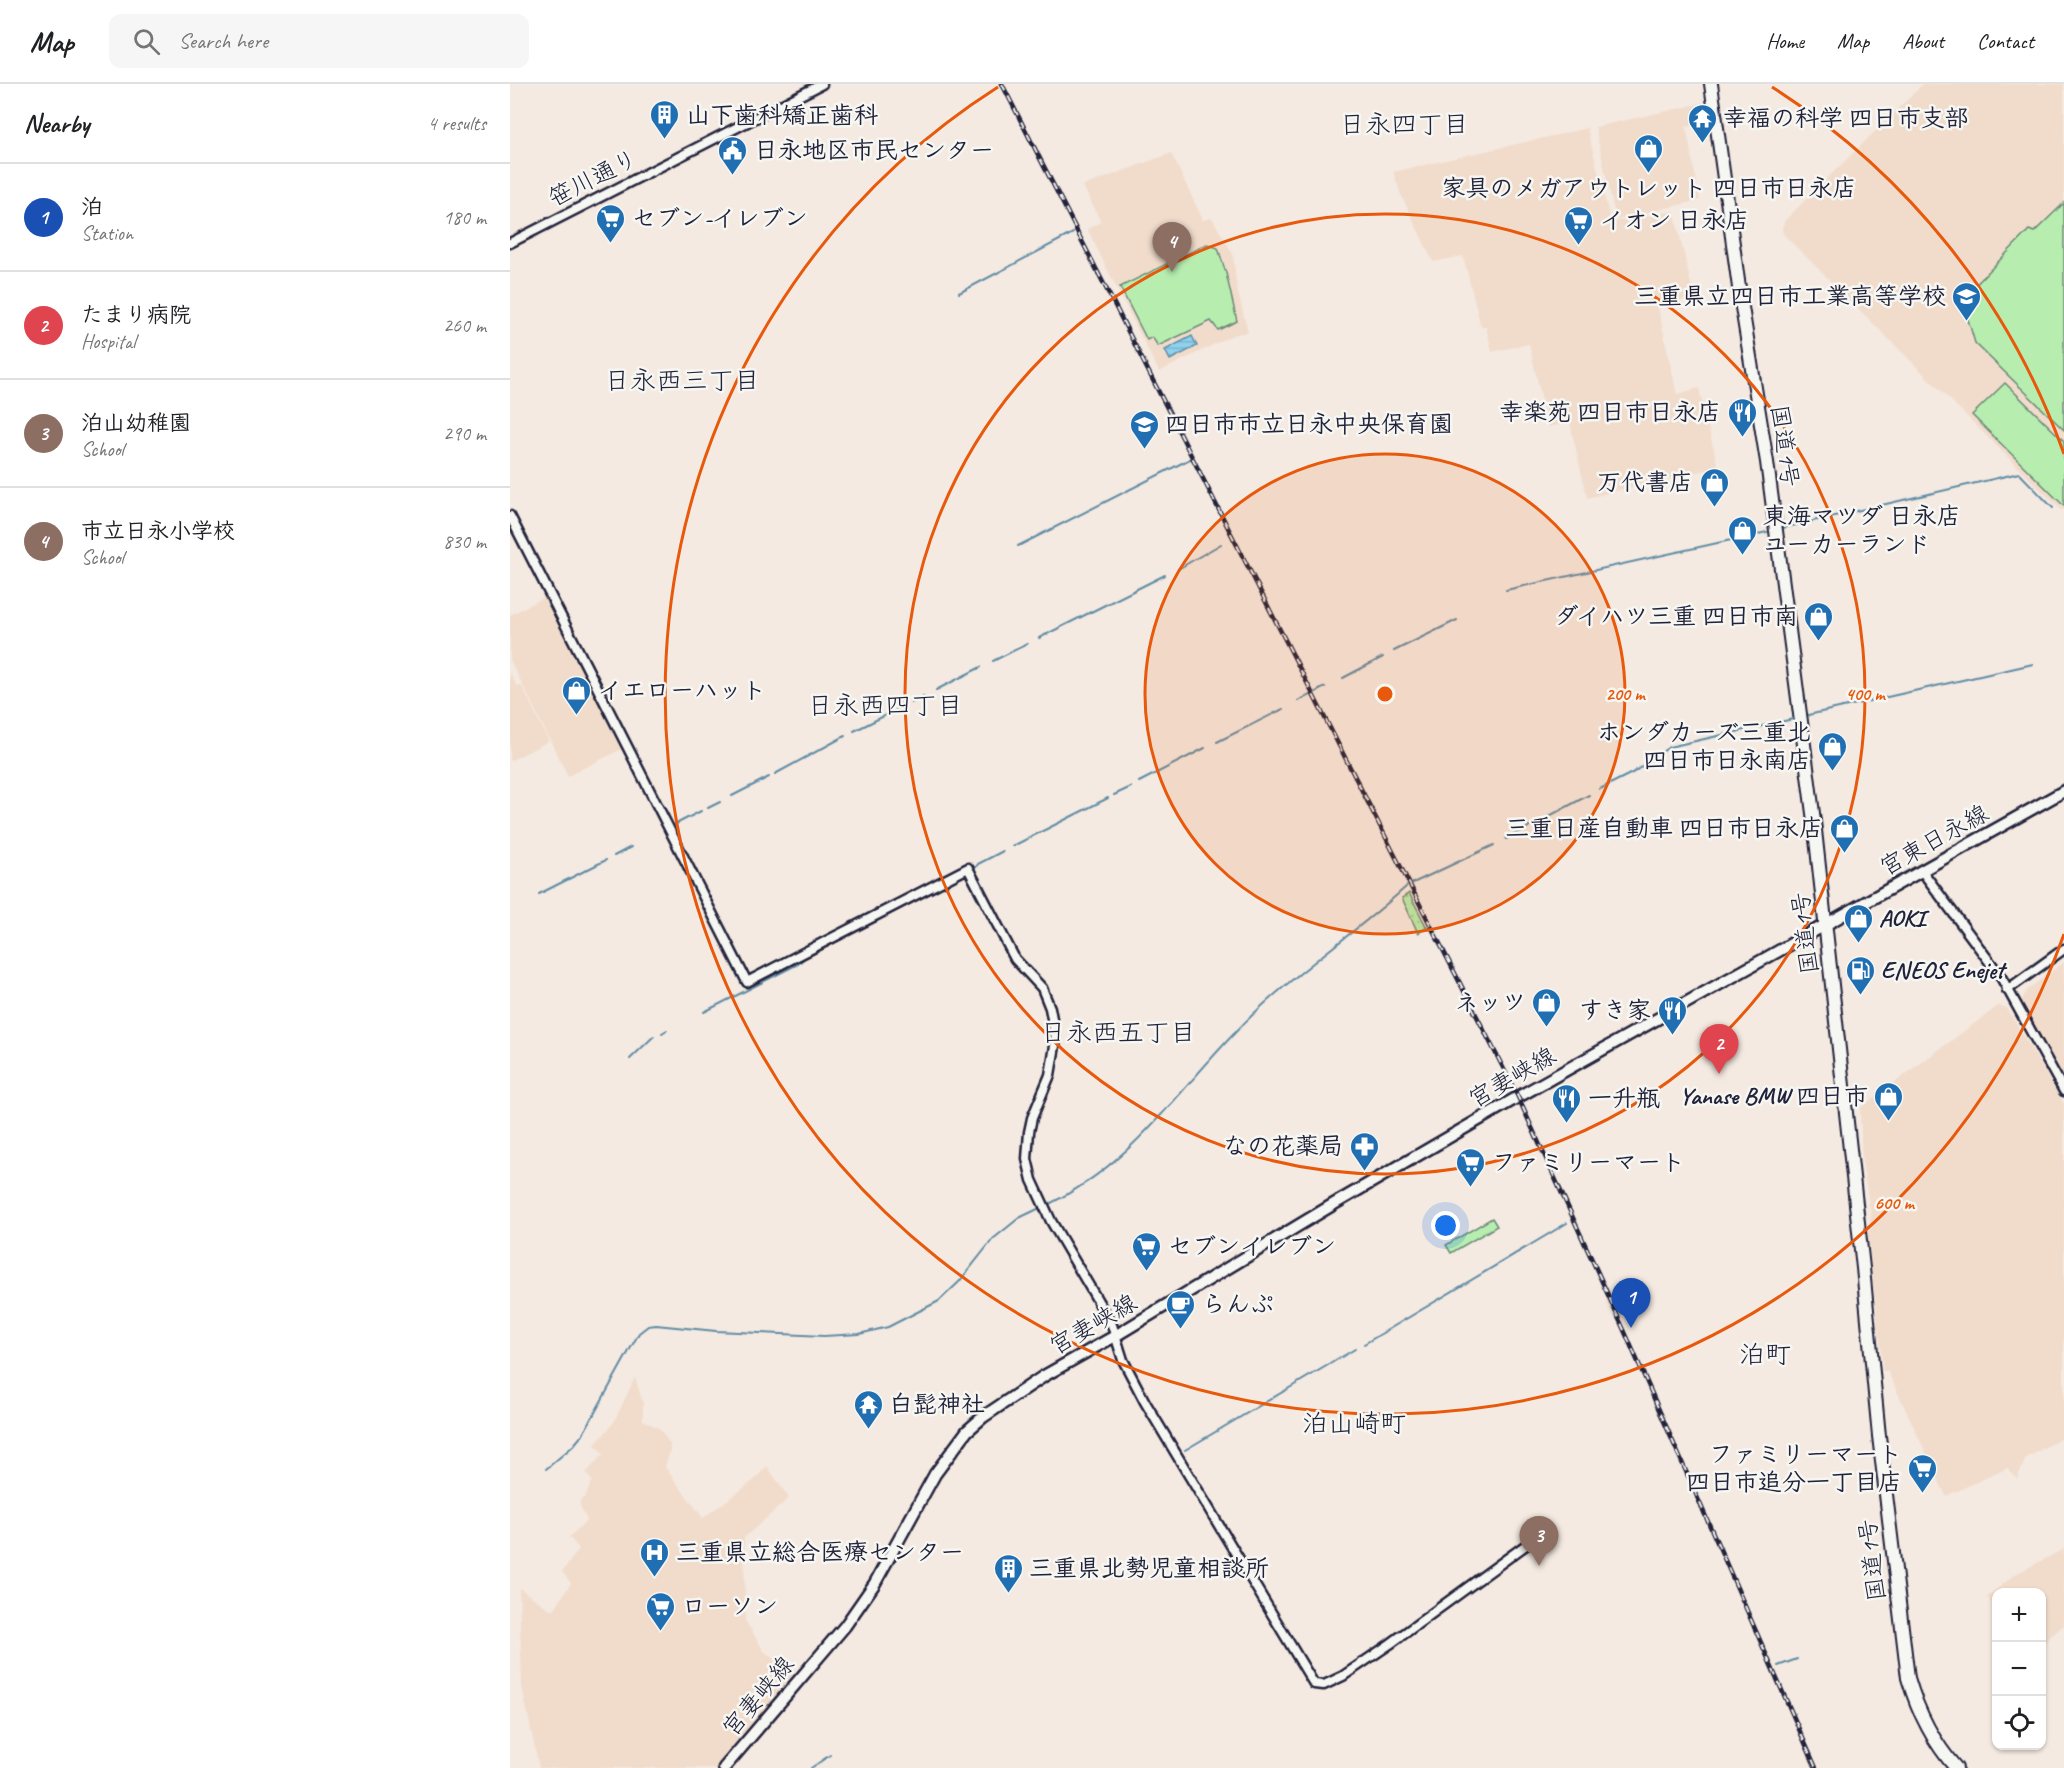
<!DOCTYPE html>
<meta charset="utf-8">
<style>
:root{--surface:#fff;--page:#f6f6f6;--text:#202124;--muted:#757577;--line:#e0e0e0;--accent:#b45309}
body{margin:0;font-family:Caveat,"Klee One",sans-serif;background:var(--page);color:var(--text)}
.controls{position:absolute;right:18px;bottom:18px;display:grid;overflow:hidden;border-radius:12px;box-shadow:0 2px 4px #0004}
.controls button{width:54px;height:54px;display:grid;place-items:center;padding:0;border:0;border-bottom:2px solid var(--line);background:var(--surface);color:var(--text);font:30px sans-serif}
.you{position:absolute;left:936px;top:1142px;width:21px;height:21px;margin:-15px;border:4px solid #fff;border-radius:50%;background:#1a73e8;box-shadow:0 0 0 9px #1a73e833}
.badge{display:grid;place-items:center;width:39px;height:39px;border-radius:50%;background:var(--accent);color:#fff;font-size:20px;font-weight:700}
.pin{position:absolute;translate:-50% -50px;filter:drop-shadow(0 2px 3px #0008)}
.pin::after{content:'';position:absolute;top:32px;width:21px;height:18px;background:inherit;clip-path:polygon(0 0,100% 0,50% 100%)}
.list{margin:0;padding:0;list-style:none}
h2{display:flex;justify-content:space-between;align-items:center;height:78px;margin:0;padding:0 24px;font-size:26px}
h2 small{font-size:20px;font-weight:400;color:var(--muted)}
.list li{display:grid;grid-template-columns:39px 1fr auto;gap:18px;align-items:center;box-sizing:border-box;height:108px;padding:0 24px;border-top:2px solid var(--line)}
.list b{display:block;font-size:22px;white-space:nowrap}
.list p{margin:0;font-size:20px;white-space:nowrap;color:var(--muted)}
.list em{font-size:20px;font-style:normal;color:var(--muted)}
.icon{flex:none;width:33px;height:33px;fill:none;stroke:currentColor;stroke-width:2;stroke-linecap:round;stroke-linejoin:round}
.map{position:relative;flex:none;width:1554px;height:1684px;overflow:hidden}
header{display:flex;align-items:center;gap:36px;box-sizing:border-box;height:84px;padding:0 30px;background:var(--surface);border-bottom:2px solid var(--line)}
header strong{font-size:28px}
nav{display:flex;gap:33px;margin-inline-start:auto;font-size:21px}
.search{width:420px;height:54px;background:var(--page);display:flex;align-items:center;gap:15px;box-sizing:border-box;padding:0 21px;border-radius:12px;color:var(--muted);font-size:22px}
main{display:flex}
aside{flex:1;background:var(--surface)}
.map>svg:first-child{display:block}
.built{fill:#f1dccc}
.grass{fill:url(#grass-dots);stroke:#6c8876;stroke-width:1.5}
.park{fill:url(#park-tufts);stroke:#6c8876;stroke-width:1.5}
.pitch{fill:#b7eeb0;stroke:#6c8876;stroke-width:1.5}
.water{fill:url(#water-rules);stroke:#628ca6;stroke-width:1.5}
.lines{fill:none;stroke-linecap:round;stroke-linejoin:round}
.stream{stroke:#628ca6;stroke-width:2}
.minor-casing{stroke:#22223b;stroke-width:13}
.major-casing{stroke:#22223b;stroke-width:15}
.highway-casing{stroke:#22223b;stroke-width:16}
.minor{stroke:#f6f6f2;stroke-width:8}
.major{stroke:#f6f6f2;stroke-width:10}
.highway{stroke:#f6f6f2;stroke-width:12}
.rail-casing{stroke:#22223b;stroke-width:4.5}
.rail{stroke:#f6f6f2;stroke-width:2;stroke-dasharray:7;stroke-linecap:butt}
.ring{fill:none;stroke:#e8590c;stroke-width:3}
.labels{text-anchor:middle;stroke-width:5;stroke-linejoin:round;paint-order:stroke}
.poi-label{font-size:24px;font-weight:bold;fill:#22223b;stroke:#f6f6f2;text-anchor:start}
.street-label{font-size:24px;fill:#22223b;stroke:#f6f6f2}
.neighbourhood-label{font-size:26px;fill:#22223b;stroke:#f6f6f2}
.centre{fill:#e8590c;stroke:#f6f6f2;stroke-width:3}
.ring-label{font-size:18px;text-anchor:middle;font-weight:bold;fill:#e8590c;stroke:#f6f6f2;stroke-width:5;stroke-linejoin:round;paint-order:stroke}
</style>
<header>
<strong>Map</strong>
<div class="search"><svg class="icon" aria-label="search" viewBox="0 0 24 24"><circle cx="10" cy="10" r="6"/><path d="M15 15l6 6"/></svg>Search here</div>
<nav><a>Home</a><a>Map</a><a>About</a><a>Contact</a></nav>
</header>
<main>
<aside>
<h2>Nearby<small>4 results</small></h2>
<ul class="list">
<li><span class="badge" style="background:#1a4fb4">1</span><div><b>泊</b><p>Station</p></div><em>180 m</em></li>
<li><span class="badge" style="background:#e0444e">2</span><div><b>たまり病院</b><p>Hospital</p></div><em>260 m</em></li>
<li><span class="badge" style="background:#8d6e63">3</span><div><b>泊山幼稚園</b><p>School</p></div><em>290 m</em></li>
<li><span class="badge" style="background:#8d6e63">4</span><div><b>市立日永小学校</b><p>School</p></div><em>830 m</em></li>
</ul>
</aside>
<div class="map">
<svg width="1554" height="1684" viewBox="0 0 1554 1684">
<defs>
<pattern id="grass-dots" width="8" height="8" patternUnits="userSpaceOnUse" patternTransform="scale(1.5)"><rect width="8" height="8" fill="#b7eeb0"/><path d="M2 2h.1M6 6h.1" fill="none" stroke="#9dcc98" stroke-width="1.8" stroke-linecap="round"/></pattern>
<pattern id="park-tufts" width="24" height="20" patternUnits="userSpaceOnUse" patternTransform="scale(1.5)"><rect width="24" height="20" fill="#b7eeb0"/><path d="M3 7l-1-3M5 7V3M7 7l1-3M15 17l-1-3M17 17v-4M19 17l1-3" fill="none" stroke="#9dcc98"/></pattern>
<pattern id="water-rules" width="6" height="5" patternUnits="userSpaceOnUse" patternTransform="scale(1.5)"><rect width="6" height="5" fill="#8dd2ee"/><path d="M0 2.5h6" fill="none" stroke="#79b4cd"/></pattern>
</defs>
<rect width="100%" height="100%" fill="#f4eae1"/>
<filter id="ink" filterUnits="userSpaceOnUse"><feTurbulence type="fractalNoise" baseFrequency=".0167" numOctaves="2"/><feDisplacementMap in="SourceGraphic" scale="12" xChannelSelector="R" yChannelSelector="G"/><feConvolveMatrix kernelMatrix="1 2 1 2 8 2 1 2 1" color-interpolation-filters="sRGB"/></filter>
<g filter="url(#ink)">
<path class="built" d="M 1413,0 L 1554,0 L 1554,426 L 1551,426 L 1273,150 L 1272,143 L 1276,135 Z
M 1193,19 L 1196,22 L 1198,39 L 1176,43 L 1190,116 L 1106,136 L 1085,43 Z
M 1077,44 L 1101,138 L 1164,127 L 1184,213 L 1148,223 L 1167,310 L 1189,304 L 1208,383 L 1077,414 L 1060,339 L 1038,343 L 1019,260 L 982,268 L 976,243 L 971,243 L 953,172 L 923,178 L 891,111 L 883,88 Z
M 661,69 L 693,136 L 702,134 L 723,170 L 727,205 L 738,248 L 723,251 L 649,288 L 577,145 L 591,138 L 573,102 Z
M 35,513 L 112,665 L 58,692 L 0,576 L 0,531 Z
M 0,588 L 6,601 L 12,602 L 39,657 L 0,677 Z
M 1554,878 L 1554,993 L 1511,918 L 1517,906 Z
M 1488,922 L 1497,924 L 1554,1020 L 1554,1353 L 1516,1374 L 1507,1395 L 1498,1384 L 1436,1412 L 1378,1288 L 1373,1288 L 1358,1154 L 1361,1130 L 1352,1078 L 1350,1024 Z
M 125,1293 L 133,1319 L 133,1336 L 150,1345 L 160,1360 L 160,1367 L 155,1383 L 193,1434 L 242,1398 L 257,1382 L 279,1414 L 234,1454 L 235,1536 L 254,1567 L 284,1592 L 205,1684 L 29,1684 L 12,1603 L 9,1504 L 43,1527 L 61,1499 L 52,1488 L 69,1465 L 59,1453 L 77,1436 L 70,1422 L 70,1416 L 75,1413 L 82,1397 L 76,1389 L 93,1370 L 85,1361 L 104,1338 Z
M 1554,1465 L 1554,1541 L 1532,1560 L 1532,1508 L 1486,1508 L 1486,1525 L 1477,1513 L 1504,1491 Z"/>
<path class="grass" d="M 899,809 L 917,844 L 908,849 L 892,814 Z"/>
<path class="park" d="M 982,1134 L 987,1142 L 941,1169 L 936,1161 Z"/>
<path class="pitch" d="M 1554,119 L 1554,346 L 1465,259 L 1452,215 L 1519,146 L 1524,148 Z
M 697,160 L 708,164 L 716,189 L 727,237 L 708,246 L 701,237 L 648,262 L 642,253 L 637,256 L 610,203 Z
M 1495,299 L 1554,357 L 1554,422 L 1462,331 Z"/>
<path class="water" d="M 682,252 L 687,262 L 660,276 L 655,266 Z"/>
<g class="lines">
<path class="stream" d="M 449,209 L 563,149
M 1273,444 L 1509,389 L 1543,424
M 508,462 L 680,375
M 668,485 L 711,460
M 996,506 L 1257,448
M 529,554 L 655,491
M 884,567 L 947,536
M 483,577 L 517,560
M 833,594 L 873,573
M 426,606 L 471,583
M 804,609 L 815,603
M 788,617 L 800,611
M 401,619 L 414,612
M 1298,631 L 1523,580
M 344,647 L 388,625
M 707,658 L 773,625
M 265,690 L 335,652
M 629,698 L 695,664
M 1090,705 L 1124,688 L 1159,663 L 1283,635
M 604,711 L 621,703
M 222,712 L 259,693
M 198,724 L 210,718
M 164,741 L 191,727
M 996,755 L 1079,711
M 503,762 L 598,714
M 104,772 L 121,763
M 465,784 L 468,780 L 493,767
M 903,799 L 984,761
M 29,810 L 96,776
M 365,837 L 381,828
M 194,928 L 288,880 L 298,871 L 359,840
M 152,949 L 157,946
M 120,975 L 144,952
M 537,1121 C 633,1075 677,990 753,921 C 799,879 851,844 897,802
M 854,1260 L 1057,1139
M 675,1366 L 845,1265
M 36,1385 L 63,1362 L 73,1350 L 129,1249 L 138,1242 L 146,1241 L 206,1247 L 314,1252 L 349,1250 L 378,1243 L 429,1217 L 449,1198 L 483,1155 L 509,1134 L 532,1123
M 1268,1582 L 1287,1575
M 301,1684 L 320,1671"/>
<defs>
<path id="minor" d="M 0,159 L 312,0
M 0,432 L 237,898 L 458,784 L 505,875 L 532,904 L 540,924 L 546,956 L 540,991 L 522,1034 L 519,1048 L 517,1075 L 522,1096 L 541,1137 L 602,1241 L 613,1276 L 635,1318 L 804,1600 L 814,1601 L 833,1592 L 880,1560 L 1020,1458
M 1412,787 L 1491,893 L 1554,1007
M 1497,906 L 1554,865"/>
<path id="major" d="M 214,1684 L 335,1542 L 365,1499 L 425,1390 L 457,1347 L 473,1333 L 534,1292 L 605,1252 L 824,1120 L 1008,1013 L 1554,707"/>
<path id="highway" d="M 1201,0 L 1230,211 L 1257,378 L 1304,737 L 1353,1184 L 1369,1352 L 1398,1594 C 1408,1628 1422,1657 1446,1684"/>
</defs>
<use href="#minor" class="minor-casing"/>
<use href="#major" class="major-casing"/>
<use href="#highway" class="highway-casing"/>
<use href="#minor" class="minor"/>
<use href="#major" class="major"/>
<use href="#highway" class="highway"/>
<defs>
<path id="rail" d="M 492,0 L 1008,1013 L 1114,1246 L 1306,1684"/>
</defs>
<use href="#rail" class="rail-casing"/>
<use href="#rail" class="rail"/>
</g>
</g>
<circle cx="875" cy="610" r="240" fill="#e8590c" fill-opacity=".12"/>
<g class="ring">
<circle cx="875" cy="610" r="240"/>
<circle cx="875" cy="610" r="480"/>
<path d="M1554 850A720 720 0 1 1 488 3M1262 3A720 720 0 0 1 1554 370"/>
</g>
<defs>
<symbol id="building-pin" viewBox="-11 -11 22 30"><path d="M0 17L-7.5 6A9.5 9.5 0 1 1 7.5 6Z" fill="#1f6fb2" stroke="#f6f6f2"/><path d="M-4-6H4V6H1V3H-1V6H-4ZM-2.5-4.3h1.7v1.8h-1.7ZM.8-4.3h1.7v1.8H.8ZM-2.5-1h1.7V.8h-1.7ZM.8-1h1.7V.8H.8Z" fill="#fff"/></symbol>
<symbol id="temple-pin" viewBox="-11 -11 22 30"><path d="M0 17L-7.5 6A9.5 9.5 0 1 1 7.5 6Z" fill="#1f6fb2" stroke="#f6f6f2"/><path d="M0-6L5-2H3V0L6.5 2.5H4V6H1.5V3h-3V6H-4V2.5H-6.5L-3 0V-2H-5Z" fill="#fff"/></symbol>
<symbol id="shop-pin" viewBox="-11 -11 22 30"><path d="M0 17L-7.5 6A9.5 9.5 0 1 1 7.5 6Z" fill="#1f6fb2" stroke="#f6f6f2"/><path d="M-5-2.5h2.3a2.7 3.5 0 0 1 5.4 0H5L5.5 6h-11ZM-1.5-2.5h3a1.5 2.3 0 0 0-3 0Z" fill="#fff"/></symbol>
<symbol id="civic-pin" viewBox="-11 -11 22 30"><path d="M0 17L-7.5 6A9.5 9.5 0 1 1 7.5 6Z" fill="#1f6fb2" stroke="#f6f6f2"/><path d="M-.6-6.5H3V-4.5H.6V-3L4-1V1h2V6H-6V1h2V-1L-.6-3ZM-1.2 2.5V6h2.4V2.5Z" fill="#fff"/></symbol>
<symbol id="supermarket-pin" viewBox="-11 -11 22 30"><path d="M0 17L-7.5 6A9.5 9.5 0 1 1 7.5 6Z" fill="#1f6fb2" stroke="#f6f6f2"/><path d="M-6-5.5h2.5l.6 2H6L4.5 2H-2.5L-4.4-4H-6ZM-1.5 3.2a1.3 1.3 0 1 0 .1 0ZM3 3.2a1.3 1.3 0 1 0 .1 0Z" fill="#fff"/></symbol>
<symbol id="school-pin" viewBox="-11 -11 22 30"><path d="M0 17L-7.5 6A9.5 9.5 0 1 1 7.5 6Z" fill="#1f6fb2" stroke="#f6f6f2"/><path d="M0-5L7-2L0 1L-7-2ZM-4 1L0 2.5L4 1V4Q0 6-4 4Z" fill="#fff"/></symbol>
<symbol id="restaurant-pin" viewBox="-11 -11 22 30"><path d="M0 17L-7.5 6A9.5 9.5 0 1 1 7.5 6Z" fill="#1f6fb2" stroke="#f6f6f2"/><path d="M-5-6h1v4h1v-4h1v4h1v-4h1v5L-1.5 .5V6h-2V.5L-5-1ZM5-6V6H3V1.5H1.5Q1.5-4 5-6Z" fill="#fff"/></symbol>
<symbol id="fuel-pin" viewBox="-11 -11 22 30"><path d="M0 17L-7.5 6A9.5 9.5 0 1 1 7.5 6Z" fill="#1f6fb2" stroke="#f6f6f2"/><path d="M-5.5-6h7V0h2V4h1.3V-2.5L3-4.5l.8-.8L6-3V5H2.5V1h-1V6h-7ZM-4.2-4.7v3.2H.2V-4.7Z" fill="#fff"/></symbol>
<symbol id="pharmacy-pin" viewBox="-11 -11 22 30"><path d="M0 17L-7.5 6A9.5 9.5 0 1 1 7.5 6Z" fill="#1f6fb2" stroke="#f6f6f2"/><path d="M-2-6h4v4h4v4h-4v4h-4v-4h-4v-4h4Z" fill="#fff"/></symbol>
<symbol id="cafe-pin" viewBox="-11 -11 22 30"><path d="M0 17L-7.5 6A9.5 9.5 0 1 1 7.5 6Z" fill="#1f6fb2" stroke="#f6f6f2"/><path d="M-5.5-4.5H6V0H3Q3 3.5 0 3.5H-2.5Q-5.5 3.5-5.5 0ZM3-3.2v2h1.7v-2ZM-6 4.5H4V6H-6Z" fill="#fff"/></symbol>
<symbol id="hospital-pin" viewBox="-11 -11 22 30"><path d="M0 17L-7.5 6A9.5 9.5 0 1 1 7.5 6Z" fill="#1f6fb2" stroke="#f6f6f2"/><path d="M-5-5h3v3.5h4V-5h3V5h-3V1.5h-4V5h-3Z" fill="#fff"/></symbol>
</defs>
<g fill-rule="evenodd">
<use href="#building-pin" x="138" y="14" width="33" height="45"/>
<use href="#temple-pin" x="1176" y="18" width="33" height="45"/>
<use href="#shop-pin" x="1122" y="48" width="33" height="45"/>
<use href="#civic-pin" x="206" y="50" width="33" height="45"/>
<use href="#supermarket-pin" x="84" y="118" width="33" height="45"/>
<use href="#supermarket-pin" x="1052" y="120" width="33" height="45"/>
<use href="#school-pin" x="1440" y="196" width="33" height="45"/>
<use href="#restaurant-pin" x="1216" y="312" width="33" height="45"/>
<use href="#school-pin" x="618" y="324" width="33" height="45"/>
<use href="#shop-pin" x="1188" y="382" width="33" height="45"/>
<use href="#shop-pin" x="1216" y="430" width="33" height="45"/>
<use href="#shop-pin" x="1292" y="516" width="33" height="45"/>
<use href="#shop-pin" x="50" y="590" width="33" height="45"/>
<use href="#shop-pin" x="1306" y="646" width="33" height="45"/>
<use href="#shop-pin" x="1318" y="728" width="33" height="45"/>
<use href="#shop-pin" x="1332" y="818" width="33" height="45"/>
<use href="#fuel-pin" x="1334" y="870" width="33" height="45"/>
<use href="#shop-pin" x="1020" y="902" width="33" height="45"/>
<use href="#restaurant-pin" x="1146" y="910" width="33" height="45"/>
<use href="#shop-pin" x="1362" y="996" width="33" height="45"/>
<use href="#restaurant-pin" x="1040" y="998" width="33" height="45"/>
<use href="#pharmacy-pin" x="838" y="1046" width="33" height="45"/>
<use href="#supermarket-pin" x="944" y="1062" width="33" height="45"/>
<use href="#supermarket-pin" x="620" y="1146" width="33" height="45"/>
<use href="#cafe-pin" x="654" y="1204" width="33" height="45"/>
<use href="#temple-pin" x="342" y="1304" width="33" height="45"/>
<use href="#supermarket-pin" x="1396" y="1368" width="33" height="45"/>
<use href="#hospital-pin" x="128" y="1452" width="33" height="45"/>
<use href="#building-pin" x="482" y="1468" width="33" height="45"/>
<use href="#supermarket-pin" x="134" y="1506" width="33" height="45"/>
</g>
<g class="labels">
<g class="poi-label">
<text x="176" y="39">山下歯科矯正歯科</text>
<text x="1213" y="42">幸福の科学 四日市支部</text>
<text x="244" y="74">日永地区市民センター</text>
<text x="1139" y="112" text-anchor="middle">家具のメガアウトレット 四日市日永店</text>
<text x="122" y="142">セブン-イレブン</text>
<text x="1090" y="144">イオン 日永店</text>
<text x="1436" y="220" text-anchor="end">三重県立四日市工業高等学校</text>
<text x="1211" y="336" text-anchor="end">幸楽苑 四日市日永店</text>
<text x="655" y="348">四日市市立日永中央保育園</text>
<text x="1183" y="406" text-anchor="end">万代書店</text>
<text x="1253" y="440">東海マツダ 日永店<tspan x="1253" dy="28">ユーカーランド</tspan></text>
<text x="1288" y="540" text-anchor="end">ダイハツ三重 四日市南</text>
<text x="88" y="614">イエローハット</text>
<text x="1301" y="656" text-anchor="end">ホンダカーズ三重北<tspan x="1301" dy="28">四日市日永南店</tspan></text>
<text x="1313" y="752" text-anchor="end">三重日産自動車 四日市日永店</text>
<text x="1369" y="842">AOKI</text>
<text x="1371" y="894">ENEOS Enejet</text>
<text x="1016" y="926" text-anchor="end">ネッツ</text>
<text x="1141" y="934" text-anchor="end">すき家</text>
<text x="1358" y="1020" text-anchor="end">Yanase BMW 四日市</text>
<text x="1078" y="1022">一升瓶</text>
<text x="833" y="1070" text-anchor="end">なの花薬局</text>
<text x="982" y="1086">ファミリーマート</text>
<text x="658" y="1170">セブンイレブン</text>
<text x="692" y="1228">らんぷ</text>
<text x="379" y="1328">白髭神社</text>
<text x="1392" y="1378" text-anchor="end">ファミリーマート<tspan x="1392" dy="28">四日市追分一丁目店</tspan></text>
<text x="166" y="1476">三重県立総合医療センター</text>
<text x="519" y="1492">三重県北勢児童相談所</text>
<text x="172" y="1530">ローソン</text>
</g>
<g class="street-label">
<text transform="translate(83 94) rotate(-27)" y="8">笹川通り</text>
<text transform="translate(1275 362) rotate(82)" y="8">国道1号</text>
<text transform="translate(1424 756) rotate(-29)" y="8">宮東日永線</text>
<text transform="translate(1295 849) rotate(-97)" y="8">国道1号</text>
<text transform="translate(1002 993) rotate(-30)" y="8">宮妻峡線</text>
<text transform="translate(583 1240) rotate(-30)" y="8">宮妻峡線</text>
<text transform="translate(1362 1476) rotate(-97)" y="8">国道1号</text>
<text transform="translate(248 1612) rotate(-50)" y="8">宮妻峡線</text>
</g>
<g class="neighbourhood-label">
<text x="894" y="49">日永四丁目</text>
<text x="172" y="305">日永西三丁目</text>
<text x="375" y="630">日永西四丁目</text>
<text x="608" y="957">日永西五丁目</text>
<text x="1255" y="1279">泊町</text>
<text x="844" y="1348">泊山崎町</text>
</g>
</g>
<circle cx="875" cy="610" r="9" class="centre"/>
<g class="ring-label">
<text x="1115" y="616">200 m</text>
<text x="1355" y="616">400 m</text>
<text x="1384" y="1125">600 m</text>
</g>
</svg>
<div class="controls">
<button>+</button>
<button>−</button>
<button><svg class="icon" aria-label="locate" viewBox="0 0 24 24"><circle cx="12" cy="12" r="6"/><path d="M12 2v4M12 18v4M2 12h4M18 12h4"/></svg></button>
</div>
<div class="you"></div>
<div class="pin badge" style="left:1121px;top:1244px;background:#1a4fb4">1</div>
<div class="pin badge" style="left:1209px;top:990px;background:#e0444e">2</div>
<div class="pin badge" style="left:1029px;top:1482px;background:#8d6e63">3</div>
<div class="pin badge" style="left:662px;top:188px;background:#8d6e63">4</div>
</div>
</main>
